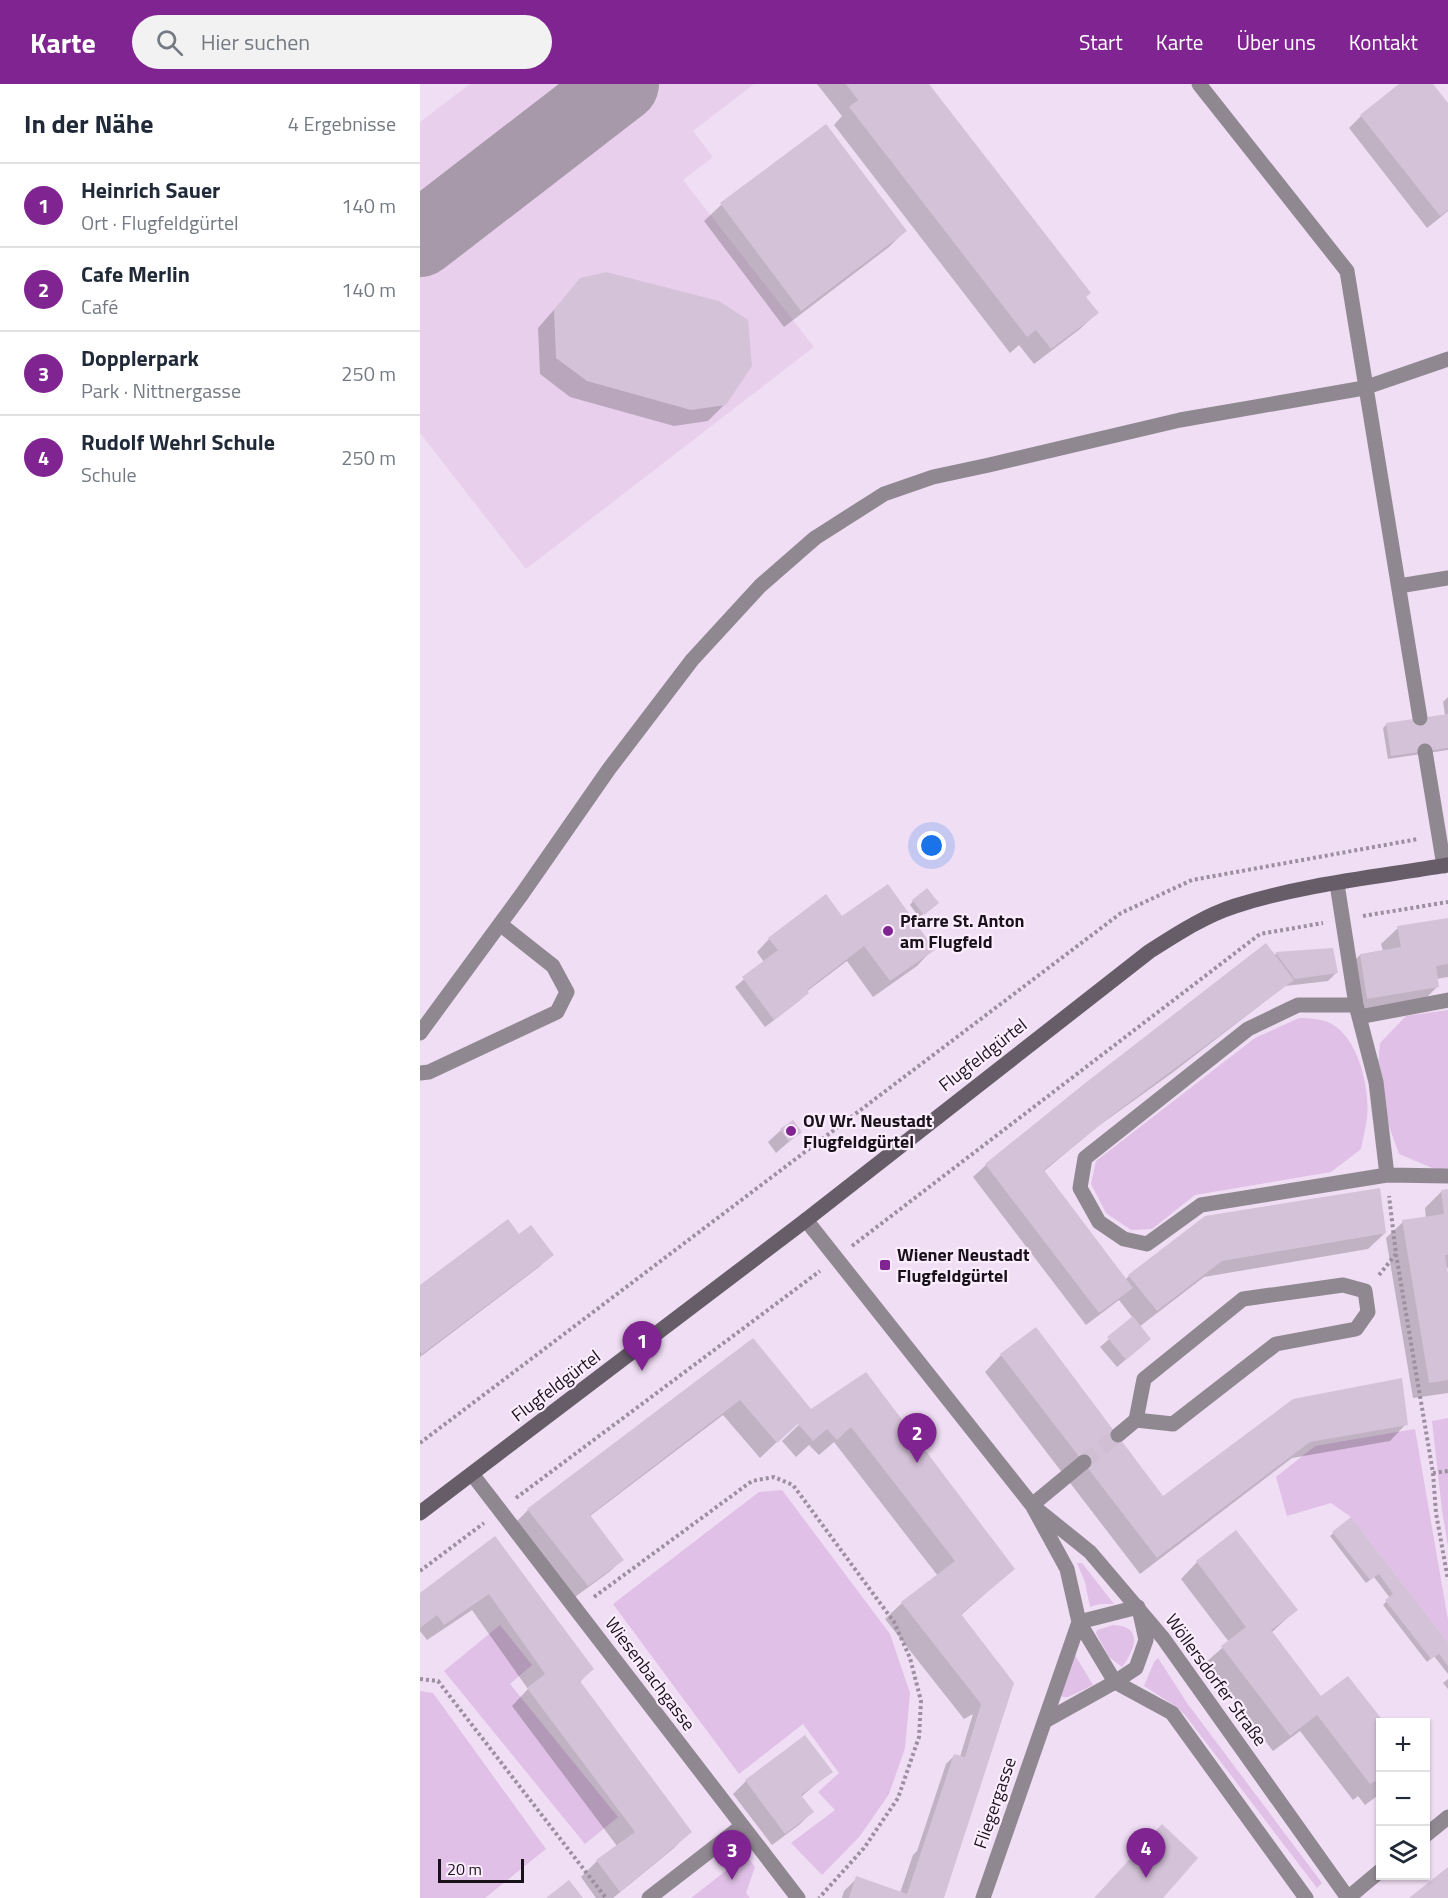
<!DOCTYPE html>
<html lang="de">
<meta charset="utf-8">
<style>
:root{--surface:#fff;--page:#f2f2f3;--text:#1f2937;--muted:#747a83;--line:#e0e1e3;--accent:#802491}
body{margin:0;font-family:"Titillium Web",sans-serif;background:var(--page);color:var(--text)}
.controls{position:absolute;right:18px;bottom:18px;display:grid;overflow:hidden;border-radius:0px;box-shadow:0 2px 4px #0004}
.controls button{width:54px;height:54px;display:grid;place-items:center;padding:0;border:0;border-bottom:2px solid var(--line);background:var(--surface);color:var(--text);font:30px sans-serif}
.scale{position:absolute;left:18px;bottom:15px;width:86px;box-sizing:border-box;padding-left:6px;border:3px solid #19121a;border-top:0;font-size:16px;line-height:21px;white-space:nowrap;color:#19121a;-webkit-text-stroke:4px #fbecfe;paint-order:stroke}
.you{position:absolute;left:512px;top:762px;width:21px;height:21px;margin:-15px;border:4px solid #fff;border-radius:50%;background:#1a73e8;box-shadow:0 0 0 9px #1a73e833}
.badge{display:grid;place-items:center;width:39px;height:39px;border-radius:50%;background:var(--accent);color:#fff;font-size:20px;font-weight:700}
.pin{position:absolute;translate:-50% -50px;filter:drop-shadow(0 2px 3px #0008)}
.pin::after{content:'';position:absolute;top:32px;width:21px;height:18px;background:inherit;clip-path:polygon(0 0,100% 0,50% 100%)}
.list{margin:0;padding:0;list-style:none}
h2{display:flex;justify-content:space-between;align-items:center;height:78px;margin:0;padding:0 24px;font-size:26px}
h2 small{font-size:20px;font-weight:400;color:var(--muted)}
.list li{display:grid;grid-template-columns:39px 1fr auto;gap:18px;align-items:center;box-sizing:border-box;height:84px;padding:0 24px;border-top:2px solid var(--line)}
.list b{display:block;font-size:22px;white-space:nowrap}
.list p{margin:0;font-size:20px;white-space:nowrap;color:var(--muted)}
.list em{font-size:20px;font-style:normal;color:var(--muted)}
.icon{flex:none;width:33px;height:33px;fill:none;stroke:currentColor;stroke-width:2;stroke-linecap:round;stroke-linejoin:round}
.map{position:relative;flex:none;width:1028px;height:1814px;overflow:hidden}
header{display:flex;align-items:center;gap:36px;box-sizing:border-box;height:84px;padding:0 30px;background:var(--accent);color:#fff}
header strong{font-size:28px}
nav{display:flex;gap:33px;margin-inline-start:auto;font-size:21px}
.search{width:420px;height:54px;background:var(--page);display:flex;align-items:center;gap:15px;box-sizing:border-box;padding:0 21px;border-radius:33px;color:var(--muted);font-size:22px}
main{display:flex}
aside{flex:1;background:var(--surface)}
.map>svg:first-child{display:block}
.built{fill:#e8d0ed}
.green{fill:#e0c0e6}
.shadow{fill:#0003}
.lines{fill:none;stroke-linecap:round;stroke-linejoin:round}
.taxiway{stroke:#a799aa;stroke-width:76}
.building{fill:#d4c2d8}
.street-tunnel{stroke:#d0bfd3;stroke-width:15;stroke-dasharray:15 8;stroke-linecap:butt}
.path{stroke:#9c8f9f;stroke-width:4;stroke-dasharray:3 3;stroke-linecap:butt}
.lane{stroke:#908891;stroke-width:15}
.street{stroke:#908891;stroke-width:15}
.secondary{stroke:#675d69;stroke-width:15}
.poi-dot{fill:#802491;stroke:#fbecfe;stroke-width:2}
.labels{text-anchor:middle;stroke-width:4.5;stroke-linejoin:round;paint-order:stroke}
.poi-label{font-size:18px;font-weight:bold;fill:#19121a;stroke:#fbecfe;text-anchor:start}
.street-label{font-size:18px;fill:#19121a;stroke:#fbecfe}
</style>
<header>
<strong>Karte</strong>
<div class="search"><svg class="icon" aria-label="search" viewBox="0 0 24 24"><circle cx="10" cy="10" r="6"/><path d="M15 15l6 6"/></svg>Hier suchen</div>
<nav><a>Start</a><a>Karte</a><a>Über uns</a><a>Kontakt</a></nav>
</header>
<main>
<aside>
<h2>In der Nähe<small>4 Ergebnisse</small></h2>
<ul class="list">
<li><span class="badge">1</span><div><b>Heinrich Sauer</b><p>Ort · Flugfeldgürtel</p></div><em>140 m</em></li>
<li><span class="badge">2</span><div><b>Cafe Merlin</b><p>Café</p></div><em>140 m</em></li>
<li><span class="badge">3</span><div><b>Dopplerpark</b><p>Park · Nittnergasse</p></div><em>250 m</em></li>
<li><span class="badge">4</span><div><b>Rudolf Wehrl Schule</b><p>Schule</p></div><em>250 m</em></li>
</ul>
</aside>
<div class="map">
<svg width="1028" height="1814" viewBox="0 0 1028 1814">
<rect width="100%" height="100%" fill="#f0def4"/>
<path class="built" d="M 50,0 L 334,0 L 273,47 L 293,73 L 263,96 L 394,263 L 106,485 L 0,349 L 0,38 Z"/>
<path class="green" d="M 1028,926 L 1028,1084 L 1017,1086 L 979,1070 L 969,1042 L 958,983 L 960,959 L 986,932 Z
M 879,934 C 890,934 906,935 915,942 C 939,958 950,1006 947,1033 C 946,1043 943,1054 941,1065 L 911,1088 L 775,1111 L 732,1145 L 711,1146 L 686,1129 L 671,1100 L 676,1077 L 835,954 Z
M 1028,1334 L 1028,1462 L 1022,1426 L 1012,1337 Z
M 995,1345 L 1028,1536 L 1028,1558 L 931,1433 L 911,1419 L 867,1432 L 856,1393 L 895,1362 Z
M 362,1406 L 470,1550 L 490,1609 L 485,1664 L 469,1710 L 440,1752 L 402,1791 L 371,1759 L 415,1726 L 398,1708 L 419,1689 L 383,1640 L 319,1690 L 193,1520 L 339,1408 Z
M 657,1479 L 662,1479 L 694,1520 L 680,1520 L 670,1523 L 665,1498 Z
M 80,1541 L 112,1581 L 90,1600 L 198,1733 L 165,1760 L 24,1587 Z
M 693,1541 C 724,1542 715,1565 702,1583 L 689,1573 L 676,1549 L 677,1546 Z
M 655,1571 L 673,1601 L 648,1613 L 643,1613 L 640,1611 Z
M 738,1574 L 767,1619 L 902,1799 L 897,1804 L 765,1631 L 755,1622 L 724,1602 L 734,1578 Z
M 0,1607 L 13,1609 L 126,1765 L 65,1814 L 0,1814 Z
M 326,1771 L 335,1783 L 326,1809 L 330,1814 L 271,1814 Z"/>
<path class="shadow" d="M 397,0 L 507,0 L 677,229 L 660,245 L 614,280 L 599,261 L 590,269 L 414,41 L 422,32 Z
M 981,0 L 1011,0 L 1028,22 L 1028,127 L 1007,144 L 929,44 L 941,32 Z
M 405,42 L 485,147 L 469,163 L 364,243 L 284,137 L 301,121 Z
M 161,195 L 305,320 L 288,337 L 254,342 L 150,313 L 120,290 L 118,244 Z
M 1028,613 L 1028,666 L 968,675 L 963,644 L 967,640 L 1025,631 L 1023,618 Z
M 493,817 L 513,823 L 499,833 L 490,821 Z
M 1028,835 L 1028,893 L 1016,895 L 1018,902 L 1001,919 L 931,931 L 924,887 L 940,871 L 963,867 L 961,860 L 978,844 Z
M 349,855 L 513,865 L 497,882 L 453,913 L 427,877 L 386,908 L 387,909 L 379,917 L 345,943 L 315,903 L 344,878 L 337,868 Z
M 912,866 L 916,889 L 908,897 L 865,902 L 752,989 L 677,1043 L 623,1088 L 705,1196 L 709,1192 L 965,1149 L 948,1165 L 784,1193 L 719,1243 L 721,1263 L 697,1283 L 680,1263 L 713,1234 L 699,1216 L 666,1241 L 553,1093 L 566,1081 L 856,870 Z
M 361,1046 L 380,1048 L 356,1069 L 348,1058 Z
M 1028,1106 L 1028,1184 L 1025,1184 L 1028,1199 L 1028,1309 L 993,1314 L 966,1154 L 983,1138 L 1006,1134 L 1005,1124 L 1021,1108 Z
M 99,1152 L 132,1171 L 119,1183 L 0,1273 L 0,1203 Z
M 581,1271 L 743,1414 L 874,1316 L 986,1340 L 970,1357 L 872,1374 L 720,1490 L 565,1288 Z
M 446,1290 L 593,1485 L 540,1532 L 593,1600 L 522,1814 L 422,1814 L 424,1807 L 437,1794 L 480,1809 L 493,1771 L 497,1767 L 526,1680 L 535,1671 L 540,1673 L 553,1630 L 544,1635 L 465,1535 L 482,1519 L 518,1492 L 414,1358 L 399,1371 L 389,1361 L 376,1373 L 362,1357 L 384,1336 L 377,1339 L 340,1374 L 303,1331 L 170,1432 L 202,1476 L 189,1488 L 155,1513 L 95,1439 L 108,1426 L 264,1307 L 391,1327 Z
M 931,1435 L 1028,1560 L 1028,1590 L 1014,1572 L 1007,1578 L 963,1521 L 970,1514 L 954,1493 L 946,1499 L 910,1452 Z
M 74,1454 L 172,1585 L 159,1599 L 270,1747 L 254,1764 L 193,1814 L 176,1814 L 161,1793 L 177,1777 L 197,1762 L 92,1622 L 108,1605 L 52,1526 L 7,1556 L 0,1547 L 0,1510 Z
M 777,1478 L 876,1526 L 851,1549 L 901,1614 L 928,1594 L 962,1638 L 960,1638 L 960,1710 L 945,1721 L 938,1712 L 933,1716 L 880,1647 L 853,1667 L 785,1579 L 809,1558 L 761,1495 Z
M 1028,1595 L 1028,1605 L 1023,1599 Z
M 385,1653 L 411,1687 L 381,1713 L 392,1728 L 379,1741 L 352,1761 L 313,1710 L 326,1697 Z"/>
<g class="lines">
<path class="taxiway" d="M 0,155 L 201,0"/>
</g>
<path class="building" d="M 426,0 L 509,0 L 671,209 L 666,213 L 679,229 L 631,265 L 616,246 L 607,253 L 429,23 L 438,16 Z
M 979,0 L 1013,0 L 1028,19 L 1028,126 L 1020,132 L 940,31 Z
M 406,40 L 487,147 L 381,227 L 300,119 Z
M 186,188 L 299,217 L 328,236 L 332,282 L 306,321 L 271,326 L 167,297 L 136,274 L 134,226 L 160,194 Z
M 1028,630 L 1028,664 L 971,672 L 966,639 Z
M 468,800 L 515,866 L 470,897 L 444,862 L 387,906 L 389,909 L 354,936 L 322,893 L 358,866 L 348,854 L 406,810 L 422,832 Z
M 507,804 L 519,819 L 504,831 L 492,816 Z
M 1028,834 L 1028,880 L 1016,882 L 1019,903 L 947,915 L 940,870 L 981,863 L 977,842 Z
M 846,859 L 874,896 L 691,1032 L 624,1086 L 713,1204 L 679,1229 L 565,1080 L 664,1000 Z
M 913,864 L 918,889 L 875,895 L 855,868 Z
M 373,1036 L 382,1048 L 369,1058 L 360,1045 Z
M 960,1104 L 966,1149 L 802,1177 L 737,1227 L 708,1191 L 785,1132 Z
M 1028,1105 L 1028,1171 L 1025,1171 L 1028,1190 L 1028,1296 L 1009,1299 L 982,1136 L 1024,1130 L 1021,1106 Z
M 88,1135 L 99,1150 L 111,1141 L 134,1171 L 2,1270 L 0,1267 L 0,1201 Z
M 713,1232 L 731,1255 L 706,1276 L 687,1253 Z
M 616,1243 L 743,1412 L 873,1315 L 982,1294 L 988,1341 L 890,1358 L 737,1474 L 580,1270 Z
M 333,1254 L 391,1325 L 446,1288 L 595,1485 L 541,1530 L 594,1599 L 524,1814 L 429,1814 L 436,1792 L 487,1810 L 534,1670 L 545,1673 L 561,1620 L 481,1518 L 535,1477 L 431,1343 L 417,1356 L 407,1345 L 393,1357 L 378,1340 L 357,1359 L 320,1316 L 170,1431 L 204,1476 L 168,1502 L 107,1425 Z
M 931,1433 L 1028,1558 L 1028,1582 L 1019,1570 L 1011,1575 L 965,1516 L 973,1510 L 959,1490 L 950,1496 L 912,1448 Z
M 816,1446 L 878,1526 L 851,1546 L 901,1612 L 928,1592 L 964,1638 L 960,1638 L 960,1704 L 955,1697 L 950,1700 L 897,1631 L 870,1652 L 801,1562 L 826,1543 L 776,1477 Z
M 75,1452 L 174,1585 L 160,1597 L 272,1748 L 200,1808 L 176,1776 L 215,1748 L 107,1604 L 125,1590 L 69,1510 L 24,1541 L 17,1531 L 0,1544 L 0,1509 Z
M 385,1651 L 413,1688 L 381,1711 L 394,1728 L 365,1750 L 325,1696 Z
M 742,1740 L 778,1774 L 743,1814 L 674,1814 Z
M 1028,1783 L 1028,1814 L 989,1814 Z
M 149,1796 L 163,1814 L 126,1814 Z"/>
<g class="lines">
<path class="street-tunnel" d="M 664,1378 L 698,1351"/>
<path class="path" d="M 943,832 L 1028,818
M 432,1162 L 840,850 L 903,839
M 976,1170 L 1013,1389 L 1028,1387
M 959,1191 L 976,1170 L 969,1112
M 0,1359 L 701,829 L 772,796 L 998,755
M 1013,1389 L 1016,1429 L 1028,1496
M 96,1414 L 400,1187
M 0,1487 L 64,1439
M 174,1513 L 332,1397 L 354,1393 L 373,1401 L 474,1538 L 490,1574 L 501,1617 L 499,1653 L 478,1714 L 444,1764 L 399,1814
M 0,1595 L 18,1597 L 186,1814"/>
<path class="lane" d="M 779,0 L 927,187 L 1000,634
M 979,502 L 1028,494
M 1005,667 L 1024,782
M 917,800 L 936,921 L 956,998 L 967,1091
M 936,921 L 878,921 L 828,945 L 665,1074 L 660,1104 L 679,1138 L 704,1155 L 727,1160 L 781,1121 L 967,1091 L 1028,1092
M 939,933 L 1028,916
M 0,949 L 102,810 L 189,685 L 272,576 L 340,502 L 395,454 L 464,410 L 513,393 L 569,381 L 760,336 L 944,304 L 1028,275
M 0,989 L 9,988 L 137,928 L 147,908 L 133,882 L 80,840"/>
<path class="street" d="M 386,1136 L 612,1421 L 647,1485 L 659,1538 L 695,1598 L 752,1629 L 886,1814
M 698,1351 L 716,1336 L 753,1340 L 856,1260 L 936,1245 L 948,1228 L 945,1207 L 923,1201 L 823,1215 L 724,1295 L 716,1336
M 52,1390 L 378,1814
M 612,1421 L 664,1378
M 619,1427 L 670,1468 L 743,1554 L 928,1814
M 659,1538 L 718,1523
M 625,1637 L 695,1598 L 716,1584 L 726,1556 L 720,1529
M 1006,1751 L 1028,1733
M 229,1814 L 322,1742
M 563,1814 L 659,1538
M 928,1814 L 960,1787"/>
<path class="secondary" d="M 0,1429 L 386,1136 L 730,867 C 757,850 784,832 815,822 C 884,800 957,793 1028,781"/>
</g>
<g class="poi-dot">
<circle cx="468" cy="847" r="6"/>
<circle cx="371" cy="1047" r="6"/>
<rect x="459" y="1175" width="12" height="12" rx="3"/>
</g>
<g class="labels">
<g class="poi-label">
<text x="480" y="843">Pfarre St. Anton<tspan x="480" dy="21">am Flugfeld</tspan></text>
<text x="383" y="1043">OV Wr. Neustadt<tspan x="383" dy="21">Flugfeldgürtel</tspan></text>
<text x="477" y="1177">Wiener Neustadt<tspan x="477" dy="21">Flugfeldgürtel</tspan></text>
</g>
<g class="street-label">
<text transform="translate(563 971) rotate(-38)" y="6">Flugfeldgürtel</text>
<text transform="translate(136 1302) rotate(-37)" y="6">Flugfeldgürtel</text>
<text transform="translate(230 1590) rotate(53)" y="6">Wiesenbachgasse</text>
<text transform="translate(796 1596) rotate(54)" y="6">Wöllersdorfer Straße</text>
<text transform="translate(575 1719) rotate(-71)" y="6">Fliegergasse</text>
</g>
</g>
</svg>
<div class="controls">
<button>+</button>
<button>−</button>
<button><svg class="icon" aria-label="layers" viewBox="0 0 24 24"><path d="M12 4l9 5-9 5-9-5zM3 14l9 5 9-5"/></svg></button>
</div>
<div class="scale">20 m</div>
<div class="you"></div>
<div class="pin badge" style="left:222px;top:1287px">1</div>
<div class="pin badge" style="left:497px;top:1379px">2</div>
<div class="pin badge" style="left:312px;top:1796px">3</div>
<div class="pin badge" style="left:726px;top:1794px">4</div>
</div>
</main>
